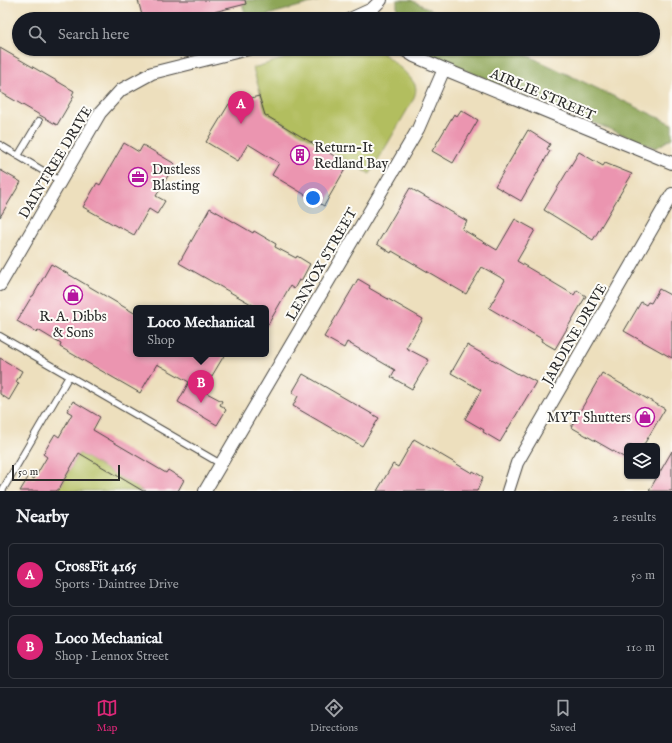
<!DOCTYPE html>
<meta charset="utf-8">
<style>
:root{--surface:#171b24;--page:#242831;--text:#f1f3f6;--muted:#9ea1a6;--line:#363941;--accent:#db2777}
body{margin:0;font-family:"IM FELL English",serif;background:var(--page);color:var(--text)}
.controls{position:absolute;right:12px;bottom:12px;display:grid;overflow:hidden;border-radius:6px;box-shadow:0 1px 3px #0004}
.controls button{width:36px;height:36px;display:grid;place-items:center;padding:0;border:0;border-bottom:1px solid var(--line);background:var(--surface);color:var(--text);font:20px sans-serif}
.scale{position:absolute;left:12px;bottom:10px;width:108px;box-sizing:border-box;padding-left:4px;border:2px solid #2b2b2b;border-top:0;font-size:11px;line-height:14px;white-space:nowrap;color:#2b2b2b;-webkit-text-stroke:3px #fdfcf7;paint-order:stroke}
.you{position:absolute;left:313px;top:198px;width:14px;height:14px;margin:-10px;border:3px solid #fff;border-radius:50%;background:#1a73e8;box-shadow:0 0 0 6px #1a73e833}
.badge{display:grid;place-items:center;width:26px;height:26px;border-radius:50%;background:var(--accent);color:#fff;font-size:13px;font-weight:700}
.pin{position:absolute;translate:-50% -33px;filter:drop-shadow(0 1px 2px #0008)}
.pin::after{content:'';position:absolute;top:21px;width:14px;height:12px;background:inherit;clip-path:polygon(0 0,100% 0,50% 100%)}
.popup{position:absolute;left:133px;top:305px;width:136px;height:52px;box-sizing:border-box;display:grid;place-content:center;border-radius:6px;background:var(--surface);filter:drop-shadow(0 1px 3px #0005);font-size:13px;white-space:nowrap;color:var(--muted)}
.popup b{font-size:15px;color:var(--text)}
.popup::after{content:'';position:absolute;left:50%;top:100%;margin-left:-8px;border:8px solid transparent;border-top-color:var(--surface)}
.list{margin:0;padding:0;list-style:none}
h2{display:flex;justify-content:space-between;align-items:center;height:52px;margin:0;padding:0 16px;font-size:17px}
h2 small{font-size:13px;font-weight:400;color:var(--muted)}
.list li{display:grid;grid-template-columns:26px 1fr auto;gap:12px;align-items:center;box-sizing:border-box;height:64px;margin:0 8px 8px;padding:0 8px;border:1px solid var(--line);border-radius:6px}
.list b{display:block;font-size:15px;white-space:nowrap}
.list p{margin:0;font-size:13px;white-space:nowrap;color:var(--muted)}
.list em{font-size:13px;font-style:normal;color:var(--muted)}
.icon{flex:none;width:22px;height:22px;fill:none;stroke:currentColor;stroke-width:2;stroke-linecap:round;stroke-linejoin:round}
.map{position:relative;flex:none;width:672px;height:491px;overflow:hidden}
.search{position:absolute;background:var(--surface);box-shadow:0 1px 3px #0004;left:12px;right:12px;top:12px;height:44px;display:flex;align-items:center;gap:10px;box-sizing:border-box;padding:0 14px;border-radius:22px;color:var(--muted);font-size:15px}
.sheet{height:196px;background:var(--surface)}
nav{display:flex;justify-content:space-around;align-items:center;box-sizing:border-box;height:56px;border-top:1px solid var(--line);background:var(--surface);font-size:11px;color:var(--muted)}
nav a{display:grid;justify-items:center;gap:2px}
nav .on{color:var(--accent)}
.map>svg:first-child{display:block}
.green{fill:#b2be5f;stroke:#6e7445}
.forest{fill:#8da556;stroke:#5c6840}
.building{fill:#eb95b0}
.lines{fill:none;stroke-linecap:round;stroke-linejoin:round}
.lane-casing{stroke:#484641;stroke-width:8}
.street-casing{stroke:#484641;stroke-width:14}
.lane{stroke:#fff;stroke-width:6}
.street{stroke:#fff;stroke-width:12}
.labels{text-anchor:middle;stroke-width:4;stroke-linejoin:round;paint-order:stroke}
.street-label{font-size:14px;fill:#2b2b2b;stroke:#fdfcf7}
.poi-label{font-size:14px;fill:#2b2b2b;stroke:#fdfcf7;text-anchor:start}
</style>
<div class="map">
<svg width="672" height="491" viewBox="0 0 672 491">
<rect width="100%" height="100%" fill="#fdfcf7"/>
<filter id="ink" filterUnits="userSpaceOnUse"><feTurbulence type="fractalNoise" baseFrequency=".025" numOctaves="2"/><feDisplacementMap in="SourceGraphic" scale="8" xChannelSelector="R" yChannelSelector="G"/><feConvolveMatrix kernelMatrix="1 2 1 2 8 2 1 2 1" color-interpolation-filters="sRGB"/></filter>
<filter id="wash" filterUnits="userSpaceOnUse"><feTurbulence type="fractalNoise" baseFrequency=".012" numOctaves="4" result="noise"/><feDisplacementMap in="SourceGraphic" scale="16" xChannelSelector="R" yChannelSelector="G"/><feGaussianBlur stdDeviation="0.9" result="paint"/><feColorMatrix in="noise" values="0 0 0 0 0 0 0 0 0 0 0 0 0 0 0 0 0 1.4 0 .05"/><feComposite in="paint" operator="in"/></filter>
<g filter="url(#wash)">
<rect width="100%" height="100%" fill="#eddfbd"/>
<path class="green" d="M 315,49 L 378,49 C 387,57 411,75 415,85 C 417,90 415,95 413,100 L 370,174 L 266,113 L 253,68 Z
M 79,453 L 143,491 L 55,491 L 59,489 Z"/>
<path class="forest" d="M 241,0 L 322,0 L 253,19 L 247,19 Z
M 397,0 L 411,0 L 451,19 L 397,19 Z
M 415,49 L 514,49 L 672,124 L 672,138 L 656,148 L 420,52 Z"/>
<g id="blocks">
<path class="building" d="M 138,0 L 245,0 L 246,4 L 210,13 L 212,19 L 143,19 Z
M 0,48 L 74,91 L 72,95 L 74,96 L 57,125 L 0,92 Z
M 259,96 L 265,115 L 348,164 L 324,206 L 272,175 L 279,163 L 248,144 L 238,161 L 206,142 L 229,104 Z
M 461,110 L 478,120 L 453,163 L 432,151 L 454,114 L 457,116 Z
M 528,130 L 550,144 L 547,149 L 550,151 L 521,201 L 495,186 Z
M 124,143 L 139,152 L 143,145 L 175,164 L 156,196 L 165,201 L 157,214 L 149,209 L 134,235 L 118,226 L 118,227 L 83,207 L 97,183 L 100,185 Z
M 579,152 L 603,166 L 605,163 L 632,174 L 593,240 L 544,210 Z
M 0,170 L 21,182 L 0,217 Z
M 410,188 L 467,221 L 462,229 L 497,250 L 515,219 L 535,230 L 517,261 L 574,295 L 577,290 L 586,296 L 555,349 L 541,341 L 542,339 L 489,308 L 505,280 L 482,267 L 466,294 L 392,251 L 391,253 L 377,244 Z
M 210,208 L 253,233 L 254,231 L 276,244 L 275,247 L 296,258 L 297,256 L 310,264 L 301,281 L 299,280 L 294,289 L 290,286 L 266,328 L 266,308 L 258,308 L 179,263 Z
M 51,264 L 136,314 L 136,354 L 225,354 L 203,391 L 222,401 L 220,405 L 224,407 L 224,408 L 226,410 L 217,425 L 178,402 L 189,382 L 157,364 L 140,393 L 60,347 L 61,344 L 38,330 L 36,332 L 17,321 L 32,296 L 33,296 Z
M 358,279 L 370,286 L 369,288 L 423,319 L 406,348 L 429,360 L 412,389 L 391,377 L 395,370 L 347,342 L 344,348 L 324,337 Z
M 659,289 L 672,296 L 672,358 L 624,331 L 641,302 L 646,305 L 648,302 L 651,303 Z
M 467,345 L 520,375 L 521,374 L 536,382 L 500,442 L 483,432 L 484,430 L 465,419 L 481,390 L 451,373 Z
M 0,358 L 22,371 L 16,382 L 19,383 L 9,400 L 0,394 Z
M 602,373 L 665,409 L 643,446 L 627,446 L 627,459 L 571,427 Z
M 303,374 L 379,418 L 362,446 L 293,406 L 298,396 L 292,393 Z
M 73,401 L 100,417 L 93,430 L 166,473 L 168,470 L 184,480 L 178,491 L 143,491 L 79,453 L 59,489 L 56,491 L 20,491 L 29,476 L 34,479 L 47,457 L 43,454 L 55,434 L 59,437 L 72,414 L 67,411 Z
M 414,439 L 472,473 L 473,471 L 483,477 L 477,491 L 377,491 L 393,464 L 398,467 Z
M 672,451 L 672,491 L 649,491 Z"/>
</g>
</g>
<g filter="url(#ink)">
<use href="#blocks" fill-opacity="0" stroke="#484641" stroke-width="1"/>
<g class="lines">
<defs>
<path id="lane" d="M 0,145 L 60,181
M 18,156 L 39,121
M 0,336 L 221,464
M 2,491 L 69,376"/>
<path id="street" d="M 350,19 L 372,9 L 381,0
M 403,49 L 414,56 L 444,69 L 672,163
M 0,285 L 100,113 L 121,90 L 152,73 L 248,49
M 205,491 L 418,129 L 444,69
M 508,491 L 517,463 L 672,194"/>
</defs>
<use href="#lane" class="lane-casing"/>
<use href="#street" class="street-casing"/>
<use href="#lane" class="lane"/>
<use href="#street" class="street"/>
</g>
</g>
<defs>
<symbol id="building-ring" viewBox="-11 -11 22 22"><circle r="9.5" fill="#fdfcf7" stroke="#b5179e" stroke-width="1.5"/><path d="M-4-6H4V6H1V3H-1V6H-4ZM-2.5-4.3h1.7v1.8h-1.7ZM.8-4.3h1.7v1.8H.8ZM-2.5-1h1.7V.8h-1.7ZM.8-1h1.7V.8H.8Z" fill="#b5179e"/></symbol>
<symbol id="office-ring" viewBox="-11 -11 22 22"><circle r="9.5" fill="#fdfcf7" stroke="#b5179e" stroke-width="1.5"/><path d="M-6-3h4V-5.5h4V-3h4V5H-6ZM-1-4.5V-3h2v-1.5ZM-6 0V1H6V0Z" fill="#b5179e"/></symbol>
<symbol id="shop-ring" viewBox="-11 -11 22 22"><circle r="9.5" fill="#fdfcf7" stroke="#b5179e" stroke-width="1.5"/><path d="M-5-2.5h2.3a2.7 3.5 0 0 1 5.4 0H5L5.5 6h-11ZM-1.5-2.5h3a1.5 2.3 0 0 0-3 0Z" fill="#b5179e"/></symbol>
</defs>
<g fill-rule="evenodd">
<use href="#building-ring" x="289" y="144" width="22" height="22"/>
<use href="#office-ring" x="127" y="166" width="22" height="22"/>
<use href="#shop-ring" x="62" y="284" width="22" height="22"/>
<use href="#shop-ring" x="634" y="406" width="22" height="22"/>
</g>
<g class="labels">
<g class="street-label">
<text transform="translate(543 94) rotate(23)" y="5">AIRLIE STREET</text>
<text transform="translate(55 162) rotate(-59)" y="5">DAINTREE DRIVE</text>
<text transform="translate(321 264) rotate(-60)" y="5">LENNOX STREET</text>
<text transform="translate(574 334) rotate(-60)" y="5">JARDINE DRIVE</text>
</g>
<g class="poi-label">
<text x="314" y="152">Return-It<tspan x="314" dy="16">Redland Bay</tspan></text>
<text x="152" y="174">Dustless<tspan x="152" dy="16">Blasting</tspan></text>
<text x="73" y="321" text-anchor="middle">R. A. Dibbs<tspan x="73" dy="16">&amp; Sons</tspan></text>
<text x="631" y="422" text-anchor="end">MYT Shutters</text>
</g>
</g>
</svg>
<div class="controls">
<button><svg class="icon" aria-label="layers" viewBox="0 0 24 24"><path d="M12 4l9 5-9 5-9-5zM3 14l9 5 9-5"/></svg></button>
</div>
<div class="scale">50 m</div>
<div class="you"></div>
<div class="pin badge" style="left:241px;top:124px">A</div>
<div class="pin badge" style="left:201px;top:403px">B</div>
<div class="popup"><b>Loco Mechanical</b>Shop</div>
<div class="search"><svg class="icon" aria-label="search" viewBox="0 0 24 24"><circle cx="10" cy="10" r="6"/><path d="M15 15l6 6"/></svg>Search here</div>
</div>
<section class="sheet">
<h2>Nearby<small>2 results</small></h2>
<ul class="list">
<li><span class="badge">A</span><div><b>CrossFit 4165</b><p>Sports · Daintree Drive</p></div><em>50 m</em></li>
<li><span class="badge">B</span><div><b>Loco Mechanical</b><p>Shop · Lennox Street</p></div><em>110 m</em></li>
</ul>
</section>
<nav>
<a class="on"><svg class="icon" aria-label="map" viewBox="0 0 24 24"><path d="M3 6l6-2 6 2 6-2v14l-6 2-6-2-6 2zM9 4v14M15 6v14"/></svg>Map</a>
<a><svg class="icon" aria-label="directions" viewBox="0 0 24 24"><path d="M12 3l9 9-9 9-9-9zM9 14v-3h6M13 9l2 2-2 2"/></svg>Directions</a>
<a><svg class="icon" aria-label="saved" viewBox="0 0 24 24"><path d="M7 4h10v16l-5-4-5 4z"/></svg>Saved</a>
</nav>
